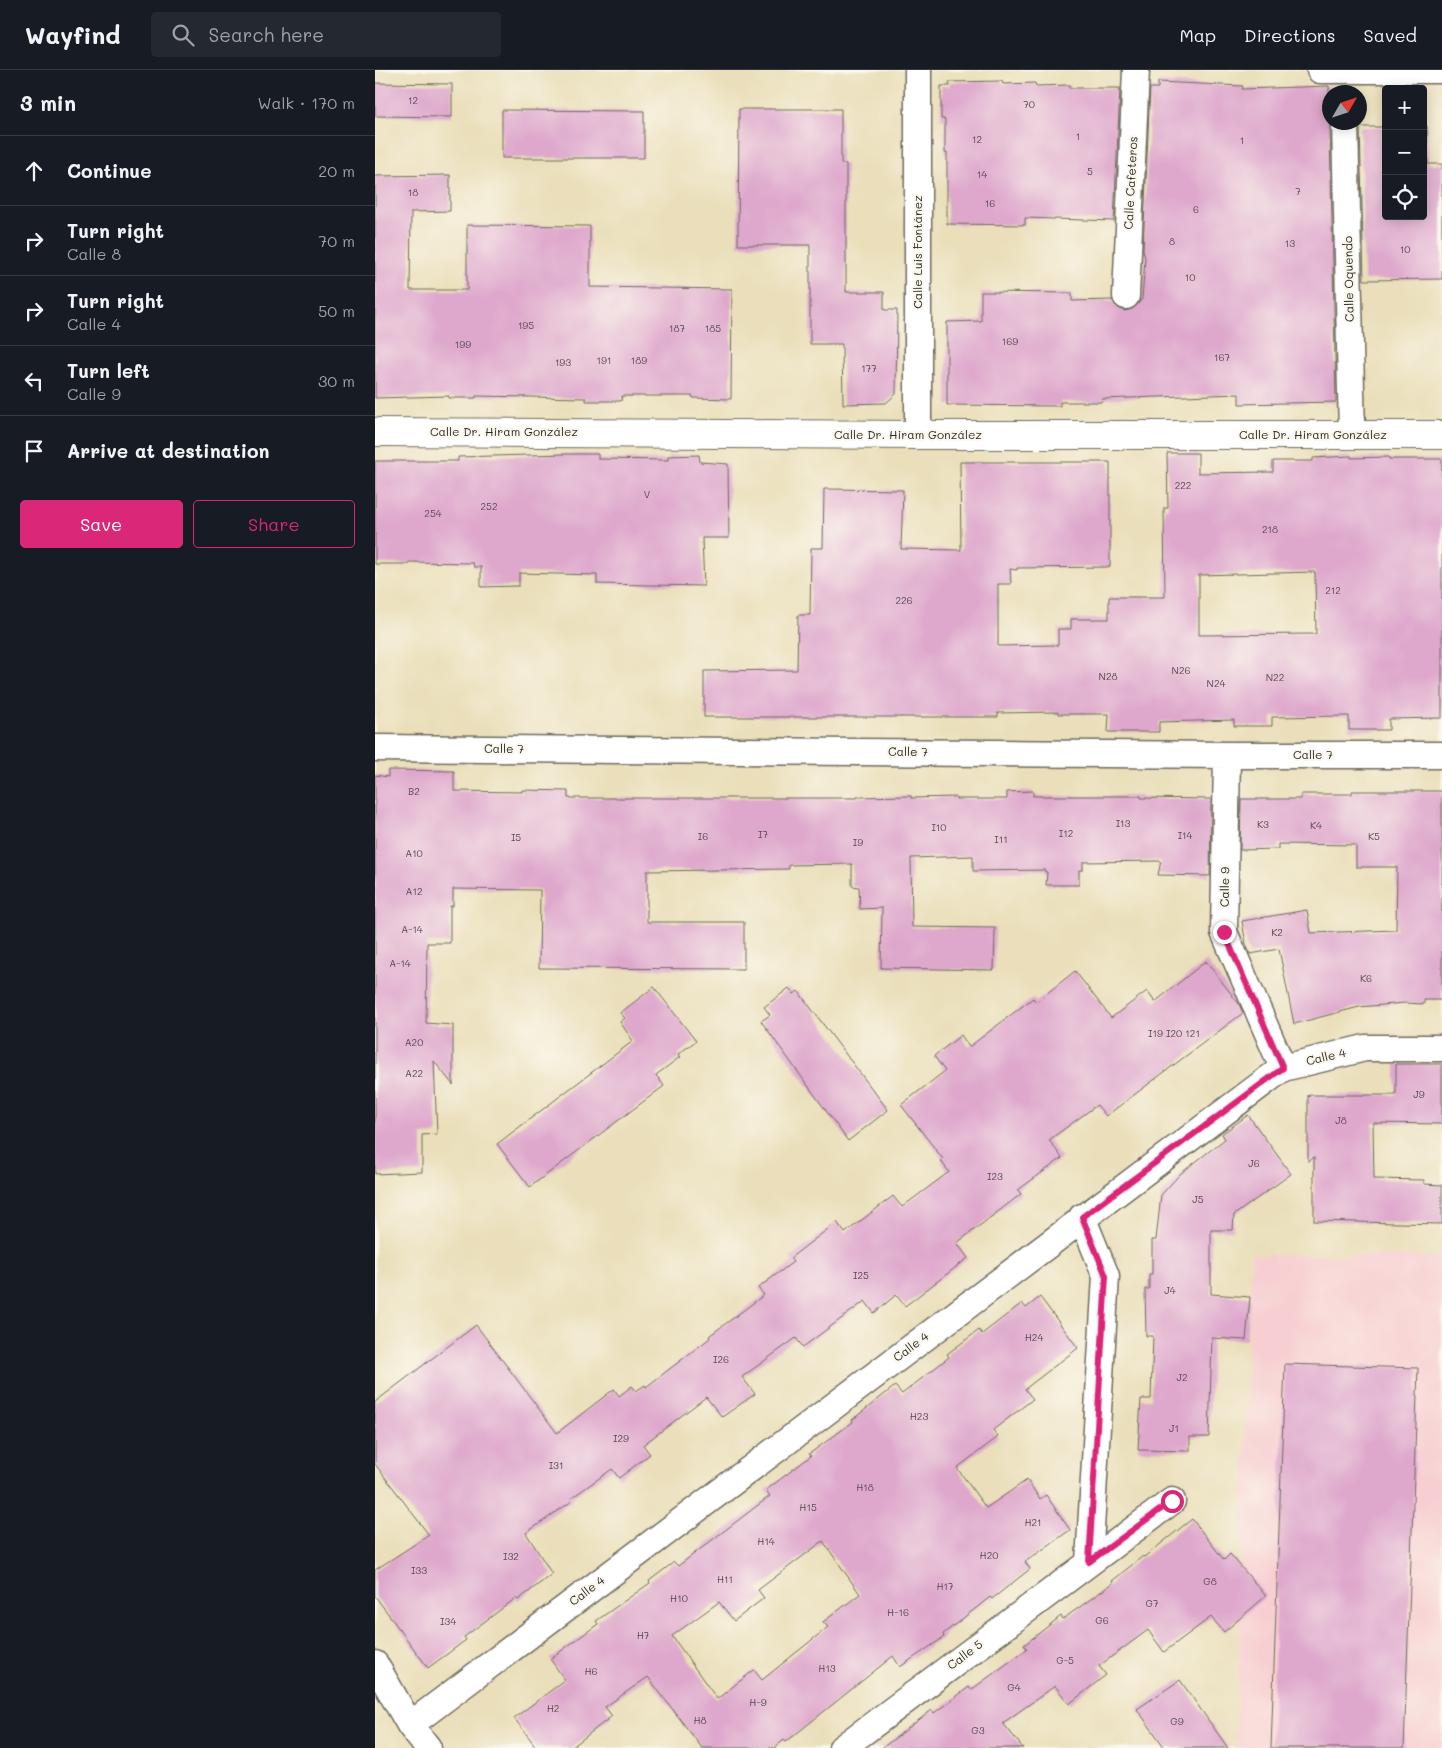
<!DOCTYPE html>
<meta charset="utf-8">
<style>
:root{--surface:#171b24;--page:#242831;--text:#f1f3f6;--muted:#9ea1a6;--line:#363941;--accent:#db2777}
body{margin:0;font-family:Mali,sans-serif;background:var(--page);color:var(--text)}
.controls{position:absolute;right:15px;top:15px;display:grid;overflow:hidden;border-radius:5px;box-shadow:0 2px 12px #0003}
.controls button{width:45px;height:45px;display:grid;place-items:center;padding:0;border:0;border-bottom:1px solid var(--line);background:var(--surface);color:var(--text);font:25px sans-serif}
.compass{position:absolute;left:947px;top:15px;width:45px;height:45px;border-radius:50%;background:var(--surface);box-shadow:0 2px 12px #0003;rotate:51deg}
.stop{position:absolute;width:15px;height:15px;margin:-11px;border:4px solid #db2777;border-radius:50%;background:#fff}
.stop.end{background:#db2777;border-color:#fff;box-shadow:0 1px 5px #0008}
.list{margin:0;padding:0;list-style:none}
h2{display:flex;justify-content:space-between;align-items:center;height:65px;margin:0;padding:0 20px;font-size:21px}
h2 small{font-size:16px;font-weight:400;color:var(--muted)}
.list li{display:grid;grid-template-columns:32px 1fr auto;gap:15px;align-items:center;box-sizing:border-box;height:70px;padding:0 20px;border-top:1px solid var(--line)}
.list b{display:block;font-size:19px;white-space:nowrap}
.list p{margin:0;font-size:16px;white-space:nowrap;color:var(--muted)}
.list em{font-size:16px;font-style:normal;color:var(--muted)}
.actions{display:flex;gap:10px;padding:15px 20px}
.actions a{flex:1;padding:11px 0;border:1px solid var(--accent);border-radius:5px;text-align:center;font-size:18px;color:var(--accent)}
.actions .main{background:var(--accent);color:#fff}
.icon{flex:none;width:28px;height:28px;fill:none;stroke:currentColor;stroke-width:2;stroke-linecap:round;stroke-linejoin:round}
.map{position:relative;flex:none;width:1067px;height:1678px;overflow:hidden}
header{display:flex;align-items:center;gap:30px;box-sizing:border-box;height:70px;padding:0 25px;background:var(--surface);border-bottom:1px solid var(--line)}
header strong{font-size:24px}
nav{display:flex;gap:28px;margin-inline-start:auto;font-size:18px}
.search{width:350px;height:45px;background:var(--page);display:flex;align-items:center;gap:12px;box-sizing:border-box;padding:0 18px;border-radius:5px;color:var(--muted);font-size:19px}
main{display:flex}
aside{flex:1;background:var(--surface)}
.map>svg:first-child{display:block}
.built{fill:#f7cfd2}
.building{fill:#dea7cc;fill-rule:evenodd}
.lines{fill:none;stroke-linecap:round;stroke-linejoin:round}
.minor-casing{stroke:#6e6a5d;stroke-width:29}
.tertiary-casing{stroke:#6e6a5d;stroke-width:30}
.minor{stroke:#fff;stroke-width:26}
.tertiary{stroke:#fff;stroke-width:28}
.route{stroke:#db2777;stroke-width:6}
.labels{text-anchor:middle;stroke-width:4;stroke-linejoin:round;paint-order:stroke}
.number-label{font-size:10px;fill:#584a53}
.street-label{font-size:12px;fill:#2b2b2b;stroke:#fbf7ec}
</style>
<header>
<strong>Wayfind</strong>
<div class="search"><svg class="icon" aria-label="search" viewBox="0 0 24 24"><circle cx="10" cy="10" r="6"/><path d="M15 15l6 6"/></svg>Search here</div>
<nav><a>Map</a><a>Directions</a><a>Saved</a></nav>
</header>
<main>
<aside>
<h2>3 min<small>Walk · 170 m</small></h2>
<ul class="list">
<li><svg class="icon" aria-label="ahead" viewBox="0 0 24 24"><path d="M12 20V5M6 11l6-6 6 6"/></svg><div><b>Continue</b></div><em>20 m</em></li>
<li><svg class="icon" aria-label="right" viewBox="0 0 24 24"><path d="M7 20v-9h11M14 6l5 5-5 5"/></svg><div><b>Turn right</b><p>Calle 8</p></div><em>70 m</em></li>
<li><svg class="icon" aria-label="right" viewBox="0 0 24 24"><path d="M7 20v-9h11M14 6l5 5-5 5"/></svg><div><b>Turn right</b><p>Calle 4</p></div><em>50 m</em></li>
<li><svg class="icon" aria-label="left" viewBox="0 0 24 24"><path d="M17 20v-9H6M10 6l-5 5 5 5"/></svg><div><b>Turn left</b><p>Calle 9</p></div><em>30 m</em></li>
<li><svg class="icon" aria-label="arrive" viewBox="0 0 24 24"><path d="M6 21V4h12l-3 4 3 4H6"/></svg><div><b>Arrive at destination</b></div></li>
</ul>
<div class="actions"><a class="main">Save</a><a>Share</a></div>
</aside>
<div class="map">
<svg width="1067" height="1678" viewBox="0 0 1067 1678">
<rect width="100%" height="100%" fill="#fbf7ec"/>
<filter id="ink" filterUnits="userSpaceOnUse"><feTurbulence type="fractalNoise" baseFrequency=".02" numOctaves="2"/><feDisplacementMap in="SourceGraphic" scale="10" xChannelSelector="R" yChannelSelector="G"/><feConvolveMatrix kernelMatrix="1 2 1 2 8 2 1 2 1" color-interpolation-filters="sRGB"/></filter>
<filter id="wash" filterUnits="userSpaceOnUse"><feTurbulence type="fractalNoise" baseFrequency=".0096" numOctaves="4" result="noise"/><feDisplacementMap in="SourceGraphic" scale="20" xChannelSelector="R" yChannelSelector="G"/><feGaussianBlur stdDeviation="1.12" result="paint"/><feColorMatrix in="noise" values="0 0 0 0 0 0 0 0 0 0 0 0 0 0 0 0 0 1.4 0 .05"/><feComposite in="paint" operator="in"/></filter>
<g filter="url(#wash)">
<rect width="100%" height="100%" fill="#eadfba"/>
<path class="built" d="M 876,1184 L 1067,1187 L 1067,1678 L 861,1678 Z"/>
<g id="blocks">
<path class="building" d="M 627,11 L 628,14 L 660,13 L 661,16 L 695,15 L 694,18 L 745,18 L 739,151 L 650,148 L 650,155 L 572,154 L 572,83 L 570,83 L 570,49 L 566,49 L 566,16 L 575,16 L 574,12 Z
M 783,12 L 868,16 L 867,19 L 954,16 L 961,332 L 864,334 L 864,324 L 727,329 L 726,332 L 685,332 L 685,336 L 572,335 L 572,252 L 606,251 L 606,222 L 697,223 L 697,231 L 737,230 L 743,238 L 750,241 L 757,239 L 763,234 L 767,229 L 770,188 L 768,180 L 775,18 L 783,18 Z
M 0,13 L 77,14 L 77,47 L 0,46 Z
M 364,39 L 466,39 L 466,94 L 471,94 L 471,222 L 509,222 L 509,240 L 522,240 L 521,324 L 511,333 L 468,334 L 467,274 L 435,274 L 435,175 L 363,175 Z
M 127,40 L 269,41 L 269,88 L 127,88 Z
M 1048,56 L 1052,56 L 1053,94 L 1067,94 L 1067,209 L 989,210 L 985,57 L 1011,57 L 1011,146 L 1048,146 Z
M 75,105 L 75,141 L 36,142 L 35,220 L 92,220 L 92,155 L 215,156 L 215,217 L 357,219 L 356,329 L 318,328 L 318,326 L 247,326 L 246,331 L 211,331 L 211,328 L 101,326 L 101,328 L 74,328 L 74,326 L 0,328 L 0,106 Z
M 792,383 L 823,383 L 823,403 L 898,402 L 898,391 L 938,391 L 938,388 L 976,386 L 976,388 L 1014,387 L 1014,389 L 1067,389 L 1067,648 L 1014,649 L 1014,660 L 974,660 L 974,646 L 897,647 L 897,656 L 859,656 L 859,650 L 784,652 L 784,662 L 733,662 L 734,644 L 683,644 L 683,642 L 623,643 L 623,647 L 329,647 L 329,601 L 422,600 L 423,545 L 435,545 L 436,478 L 448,478 L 449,419 L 528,420 L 526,479 L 586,480 L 585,392 L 735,392 L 735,497 L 642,498 L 642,500 L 635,499 L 636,514 L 623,514 L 623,576 L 683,575 L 683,559 L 696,559 L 696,549 L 734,549 L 734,527 L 790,527 L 789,438 L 793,438 ZM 940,502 L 941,564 L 824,565 L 824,505 Z
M 190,384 L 223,384 L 223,389 L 293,390 L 293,386 L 324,385 L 325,392 L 353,394 L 354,468 L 327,468 L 329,516 L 222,514 L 222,505 L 144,503 L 144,516 L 106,517 L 106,497 L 99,497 L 98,493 L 34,492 L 34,494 L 0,494 L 0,391 L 83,391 L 83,387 Z
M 13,700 L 79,701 L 79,721 L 147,722 L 147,720 L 193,721 L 193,728 L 482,728 L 482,727 L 536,726 L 536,728 L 581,727 L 581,729 L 632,729 L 632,722 L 658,721 L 658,726 L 766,726 L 766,728 L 836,729 L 835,806 L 783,805 L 786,791 L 708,792 L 708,800 L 704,800 L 704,815 L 671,815 L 672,802 L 670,802 L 670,800 L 598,801 L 598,786 L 536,788 L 537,857 L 620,858 L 619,900 L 506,898 L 507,838 L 485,839 L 484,817 L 477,816 L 477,794 L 414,795 L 414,799 L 272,801 L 272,852 L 369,852 L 369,899 L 164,898 L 165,820 L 78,819 L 78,836 L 75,836 L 75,873 L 52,873 L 51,953 L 78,955 L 78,1015 L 59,991 L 62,1064 L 47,1065 L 47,1102 L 0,1104 L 0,705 L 13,707 Z
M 977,721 L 1067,721 L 1067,930 L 1049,930 L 1049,934 L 1030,933 L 984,937 L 919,954 L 904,879 L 875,884 L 871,874 L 867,851 L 932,840 L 936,863 L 1021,860 L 1022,797 L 981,797 L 981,775 L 903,774 L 903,779 L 865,780 L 866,729 L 926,729 L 926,724 L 977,724 Z
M 831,891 L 864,934 L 868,943 L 731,1046 L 722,1035 L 674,1070 L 687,1088 L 643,1120 L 646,1124 L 582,1173 L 593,1188 L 530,1236 L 521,1225 L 499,1243 L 490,1231 L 428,1277 L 421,1268 L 367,1307 L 380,1324 L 347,1347 L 331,1327 L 268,1375 L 275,1384 L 244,1408 L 237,1399 L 195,1429 L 197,1431 L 151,1463 L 177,1504 L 143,1530 L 141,1528 L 89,1567 L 91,1570 L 53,1598 L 0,1526 L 0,1500 L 54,1465 L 0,1394 L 0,1332 L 101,1255 L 182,1363 L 239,1319 L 244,1326 L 257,1316 L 261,1321 L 270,1315 L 271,1317 L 335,1268 L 334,1266 L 389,1225 L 383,1218 L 418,1192 L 415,1188 L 462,1152 L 470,1163 L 518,1126 L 527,1137 L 574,1102 L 566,1091 L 568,1089 L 526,1035 L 570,1001 L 559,986 L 586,965 L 594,977 L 658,928 L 661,932 L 700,901 L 736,948 L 772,921 L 780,932 Z
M 279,917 L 321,971 L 303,984 L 305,987 L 281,1005 L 289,1016 L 155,1117 L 122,1074 L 258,971 L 245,952 L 250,948 L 245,943 Z
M 414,918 L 419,924 L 423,921 L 513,1040 L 473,1071 L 386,951 L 395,945 L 389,937 Z
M 1021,994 L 1067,994 L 1067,1054 L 998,1053 L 999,1109 L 1049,1110 L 1049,1114 L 1067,1115 L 1067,1154 L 939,1151 L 939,1087 L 933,1092 L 933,1025 L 934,1027 L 934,1025 L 1021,1025 Z
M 873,1045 L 916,1104 L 859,1145 L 858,1160 L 836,1160 L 836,1224 L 875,1227 L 871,1270 L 837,1268 L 834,1367 L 815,1367 L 815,1381 L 763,1380 L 766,1329 L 776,1329 L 778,1266 L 771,1266 L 770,1219 L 774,1219 L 774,1204 L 777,1204 L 777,1170 L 781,1170 L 786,1125 L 805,1104 L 850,1069 L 847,1064 Z
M 665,1227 L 703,1278 L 650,1319 L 658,1329 L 618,1360 L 623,1367 L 582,1398 L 611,1438 L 652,1410 L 665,1429 L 671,1425 L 695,1460 L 650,1492 L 655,1499 L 617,1529 L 615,1527 L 568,1564 L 569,1567 L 525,1597 L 518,1586 L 411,1672 L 409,1670 L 399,1678 L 327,1678 L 273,1607 L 230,1637 L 237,1646 L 196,1678 L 162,1678 L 139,1648 L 190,1610 L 175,1589 L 223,1554 L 221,1551 L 275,1513 L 274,1511 L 299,1492 L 303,1496 L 395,1426 L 391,1420 L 436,1386 L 434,1384 L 478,1352 L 477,1350 L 520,1316 L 527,1324 L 574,1287 L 572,1284 L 604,1260 L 607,1264 L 647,1233 L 651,1238 ZM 448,1471 L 485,1524 L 448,1552 L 453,1557 L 387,1610 L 379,1600 L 342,1629 L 297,1566 L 344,1532 L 359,1551 L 389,1528 L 383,1520 Z
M 910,1294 L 1043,1298 L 1029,1678 L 896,1678 Z
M 817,1449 L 849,1490 L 855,1484 L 891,1526 L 849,1562 L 836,1547 L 789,1582 L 773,1560 L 724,1596 L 731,1605 L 694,1634 L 680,1616 L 628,1653 L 648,1678 L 507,1678 L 557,1640 L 559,1643 L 594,1617 L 596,1620 L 652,1579 L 649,1575 L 686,1546 L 688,1549 L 738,1513 L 737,1511 L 768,1486 L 769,1487 Z
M 805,1610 L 853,1678 L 790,1678 L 762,1639 Z"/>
</g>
</g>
<g filter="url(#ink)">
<use href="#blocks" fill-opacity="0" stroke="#6e6a5d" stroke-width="1"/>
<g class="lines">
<defs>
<path id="minor" d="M 543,0 L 543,365
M 945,0 L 1067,0
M 970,52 L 977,365
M 751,226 L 761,0
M 0,678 L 852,685 L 1067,685
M 852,685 L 849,862 L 908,998
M 707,1147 L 731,1206 L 714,1492
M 0,1594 L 35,1655 L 53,1678
M 35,1655 L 908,998 L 990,978 L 1067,978
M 467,1678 L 797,1431"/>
<path id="tertiary" d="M 0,362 L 543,365 L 1067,365"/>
</defs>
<use href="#minor" class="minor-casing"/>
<use href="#tertiary" class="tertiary-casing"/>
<use href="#minor" class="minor"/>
<use href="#tertiary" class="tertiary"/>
</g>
</g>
<g class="lines" filter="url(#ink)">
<path class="route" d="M 797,1431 L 714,1492 L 731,1206 L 707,1147 L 908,998 L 849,862"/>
</g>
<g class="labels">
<g class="number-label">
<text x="38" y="34">12</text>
<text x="654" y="38">70</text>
<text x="703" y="70">1</text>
<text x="602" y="73">12</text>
<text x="867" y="74">1</text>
<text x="715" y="105">5</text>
<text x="607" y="108">14</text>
<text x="923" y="125">7</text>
<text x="38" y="126">18</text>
<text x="615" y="137">16</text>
<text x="821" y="143">6</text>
<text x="797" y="175">8</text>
<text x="915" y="177">13</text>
<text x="1030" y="183">10</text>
<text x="815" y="211">10</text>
<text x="151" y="259">195</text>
<text x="302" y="262">187</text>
<text x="338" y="262">185</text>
<text x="635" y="275">169</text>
<text x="88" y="278">199</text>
<text x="847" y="291">167</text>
<text x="229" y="294">191</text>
<text x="264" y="294">189</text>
<text x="188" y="296">193</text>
<text x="494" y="302">177</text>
<text x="808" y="419">222</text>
<text x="272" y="428">V</text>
<text x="114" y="440">252</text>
<text x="58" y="447">254</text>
<text x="895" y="463">218</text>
<text x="958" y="524">212</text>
<text x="529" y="534">226</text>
<text x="806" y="604">N26</text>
<text x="733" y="610">N28</text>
<text x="900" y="611">N22</text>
<text x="841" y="617">N24</text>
<text x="39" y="725">B2</text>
<text x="748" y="757">I13</text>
<text x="888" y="758">K3</text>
<text x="941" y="759">K4</text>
<text x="564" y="761">I10</text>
<text x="691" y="767">I12</text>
<text x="388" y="768">I7</text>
<text x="810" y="769">I14</text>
<text x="328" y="770">I6</text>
<text x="999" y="770">K5</text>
<text x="141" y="771">I5</text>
<text x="626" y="773">I11</text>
<text x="483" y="776">I9</text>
<text x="39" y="787">A10</text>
<text x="39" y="825">A12</text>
<text x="37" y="863">A-14</text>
<text x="902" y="866">K2</text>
<text x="25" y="897">A-14</text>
<text x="991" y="912">K6</text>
<text x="799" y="967">I19 I20 121</text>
<text x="39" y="976">A20</text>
<text x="39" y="1007">A22</text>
<text x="1044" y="1028">J9</text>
<text x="966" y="1054">J8</text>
<text x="879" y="1097">J6</text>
<text x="620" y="1110">I23</text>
<text x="823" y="1133">J5</text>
<text x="486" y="1209">I25</text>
<text x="795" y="1224">J4</text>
<text x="659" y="1271">H24</text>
<text x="346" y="1293">I26</text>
<text x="807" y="1311">J2</text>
<text x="544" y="1350">H23</text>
<text x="799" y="1362">J1</text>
<text x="246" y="1372">I29</text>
<text x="181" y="1399">I31</text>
<text x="490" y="1421">H18</text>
<text x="433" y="1441">H15</text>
<text x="658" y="1456">H21</text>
<text x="391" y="1475">H14</text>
<text x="614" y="1489">H20</text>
<text x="136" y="1490">I32</text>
<text x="44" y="1504">I33</text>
<text x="350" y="1513">H11</text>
<text x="835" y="1515">G8</text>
<text x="570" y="1520">H17</text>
<text x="304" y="1532">H10</text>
<text x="777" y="1537">G7</text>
<text x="523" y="1546">H-16</text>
<text x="727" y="1554">G6</text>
<text x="73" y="1555">I34</text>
<text x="268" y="1569">H7</text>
<text x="690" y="1594">G-5</text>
<text x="452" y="1602">H13</text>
<text x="216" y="1605">H6</text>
<text x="639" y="1621">G4</text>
<text x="383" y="1636">H-9</text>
<text x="178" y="1642">H2</text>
<text x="325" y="1654">H8</text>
<text x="802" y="1655">G9</text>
<text x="603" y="1664">G3</text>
</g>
<g class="street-label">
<text transform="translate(756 113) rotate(-87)" y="4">Calle Cafeteros</text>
<text transform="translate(543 182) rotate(-90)" y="4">Calle Luis Fontánez</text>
<text transform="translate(974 209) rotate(-91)" y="4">Calle Oquendo</text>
<text x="129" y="366">Calle Dr. Hiram González</text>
<text x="533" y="369">Calle Dr. Hiram González</text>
<text x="938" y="369">Calle Dr. Hiram González</text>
<text transform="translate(129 679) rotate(1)" y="4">Calle 7</text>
<text transform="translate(533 682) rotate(1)" y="4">Calle 7</text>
<text x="938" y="689">Calle 7</text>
<text transform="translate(850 817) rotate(-89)" y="4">Calle 9</text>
<text transform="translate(951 987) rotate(-13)" y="4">Calle 4</text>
<text transform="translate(536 1277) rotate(-37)" y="4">Calle 4</text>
<text transform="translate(212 1521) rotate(-37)" y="4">Calle 4</text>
<text transform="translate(590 1585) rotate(-37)" y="4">Calle 5</text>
</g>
</g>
</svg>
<div class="controls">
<button>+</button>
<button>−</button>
<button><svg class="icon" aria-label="locate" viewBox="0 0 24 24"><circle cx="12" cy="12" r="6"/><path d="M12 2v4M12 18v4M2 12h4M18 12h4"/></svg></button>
</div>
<svg class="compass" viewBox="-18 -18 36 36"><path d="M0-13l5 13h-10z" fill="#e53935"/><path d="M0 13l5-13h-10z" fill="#9ea1a6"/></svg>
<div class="stop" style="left:797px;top:1431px"></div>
<div class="stop end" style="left:849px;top:862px"></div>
</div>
</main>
